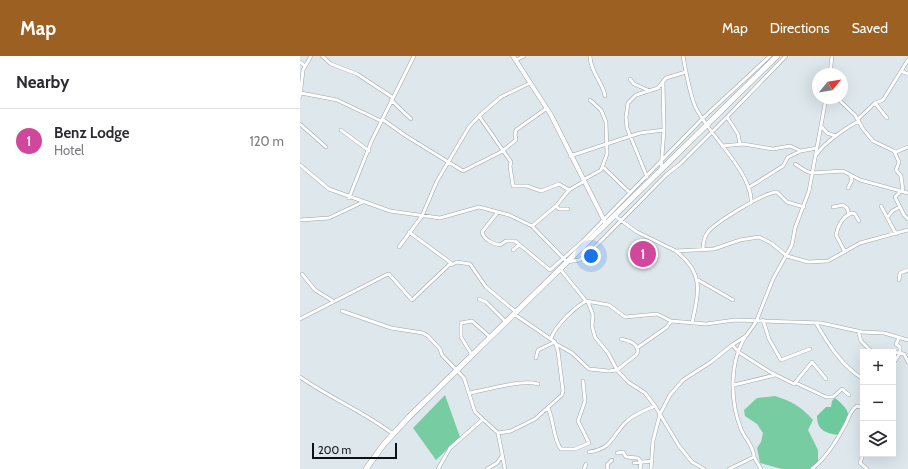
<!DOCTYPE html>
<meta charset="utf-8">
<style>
:root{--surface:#fff;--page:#f2f2f3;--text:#2b2b33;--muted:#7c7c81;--line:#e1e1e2;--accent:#9c6122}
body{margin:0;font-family:Cabin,sans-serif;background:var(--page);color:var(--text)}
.controls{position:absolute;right:12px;bottom:12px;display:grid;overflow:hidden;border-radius:0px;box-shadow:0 4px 16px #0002}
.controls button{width:36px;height:36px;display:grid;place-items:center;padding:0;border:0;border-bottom:1px solid var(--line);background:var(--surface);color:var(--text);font:20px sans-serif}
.compass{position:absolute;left:512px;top:12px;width:36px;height:36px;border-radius:50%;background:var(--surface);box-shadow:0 4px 16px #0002;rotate:60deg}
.scale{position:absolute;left:12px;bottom:10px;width:85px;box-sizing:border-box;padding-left:4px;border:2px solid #0f1214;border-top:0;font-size:11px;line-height:14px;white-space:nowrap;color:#0f1214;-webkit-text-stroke:3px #dde7ec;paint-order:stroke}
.you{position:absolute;left:291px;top:200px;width:14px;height:14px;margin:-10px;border:3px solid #fff;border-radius:50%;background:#1a73e8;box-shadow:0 0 0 6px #1a73e833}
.badge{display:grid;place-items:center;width:26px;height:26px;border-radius:50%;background:var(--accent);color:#fff;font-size:13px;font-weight:700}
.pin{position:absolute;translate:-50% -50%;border:2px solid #fff;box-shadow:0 1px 4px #0006}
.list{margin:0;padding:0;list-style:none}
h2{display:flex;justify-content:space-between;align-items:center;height:52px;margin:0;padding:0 16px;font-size:17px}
h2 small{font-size:13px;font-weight:400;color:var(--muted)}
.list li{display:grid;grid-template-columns:26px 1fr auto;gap:12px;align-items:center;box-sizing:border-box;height:64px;padding:0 16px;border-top:1px solid var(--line)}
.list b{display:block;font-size:15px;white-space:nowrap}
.list p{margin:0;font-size:13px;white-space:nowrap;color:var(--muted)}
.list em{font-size:13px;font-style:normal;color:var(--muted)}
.icon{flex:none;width:22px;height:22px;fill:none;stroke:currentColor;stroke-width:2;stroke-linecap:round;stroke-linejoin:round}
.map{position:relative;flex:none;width:608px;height:413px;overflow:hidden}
header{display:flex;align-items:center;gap:24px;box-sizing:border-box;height:56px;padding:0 20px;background:var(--accent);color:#fff}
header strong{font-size:19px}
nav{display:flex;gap:22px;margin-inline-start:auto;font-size:14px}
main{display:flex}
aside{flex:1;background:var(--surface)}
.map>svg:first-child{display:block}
.green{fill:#77cda1}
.forest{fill:#6dca9c}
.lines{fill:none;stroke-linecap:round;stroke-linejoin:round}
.minor-casing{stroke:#9ca6aa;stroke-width:4}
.tertiary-casing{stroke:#9ca6aa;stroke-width:5}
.trunk-casing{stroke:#9ca6aa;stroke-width:6}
.minor{stroke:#fff;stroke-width:3}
.tertiary{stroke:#fff;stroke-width:4}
.trunk{stroke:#fff;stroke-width:5}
</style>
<header>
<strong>Map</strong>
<nav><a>Map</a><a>Directions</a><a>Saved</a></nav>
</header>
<main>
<aside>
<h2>Nearby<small></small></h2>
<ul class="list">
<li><span class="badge" style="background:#d1479c">1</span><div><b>Benz Lodge</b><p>Hotel</p></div><em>120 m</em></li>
</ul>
</aside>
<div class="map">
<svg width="608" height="413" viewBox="0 0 608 413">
<rect width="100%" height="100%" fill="#dde7ec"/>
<path class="green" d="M 145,339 L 160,381 L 136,404 L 113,372 Z
M 475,340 C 491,345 502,351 513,364 L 508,374 L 518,394 L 518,406 L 511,413 L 482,413 L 460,407 L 457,392 L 461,386 L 463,377 L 457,368 L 445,360 L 444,354 L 457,342 Z"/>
<path class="forest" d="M 535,342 C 554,358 550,359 538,379 C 525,377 517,374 517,360 L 526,351 L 531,351 L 532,345 Z"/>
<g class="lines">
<defs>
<path id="minor" d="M 22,0 L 31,8 L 57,18 L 92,41
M 290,0 C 290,16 304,28 305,40
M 383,0 C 386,16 389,35 395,50 C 407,77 454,118 451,147
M 216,4 L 224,0
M 0,6 L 5,10
M 601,15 L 608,18
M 530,18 L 532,0
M 330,23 L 334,28 L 350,35
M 1,37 L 37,44 L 81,65
M 0,41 L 3,14 L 11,0
M 537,42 L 555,59 L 563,73 L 573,85 L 596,96 L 608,91
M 91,44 L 111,63
M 575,47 L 587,62
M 179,60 L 211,106 L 210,110 L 213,130 L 227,130 L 241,135 L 259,128 L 269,134
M 427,61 L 438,78 L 440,88
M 82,63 L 106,80 L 163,115 L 201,96 L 216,84 L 215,79 L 216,74 L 247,52
M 558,63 L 575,47 L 583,44 L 608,4
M 0,68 L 26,91
M 521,70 L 527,77 L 536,80
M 41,74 L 69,95
M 422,90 L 443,88 L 473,93 L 490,90 L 501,95 L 517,92
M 594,95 L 599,106 L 596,114 L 601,120 L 603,135
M 517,98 C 524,87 547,71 559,65
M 270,100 L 340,77 L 364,74
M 495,108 L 506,115 L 512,117 L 543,115 L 560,124 L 608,137
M 0,109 L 29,133 L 90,155 L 140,162 L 179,151 L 209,159 L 232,170 L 267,206 L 279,204 L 290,196 L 367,118 L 380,108 L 427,61 L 486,0
M 303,111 L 330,137
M 361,113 L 364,74 L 363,27
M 347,121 L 327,72 L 326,61 L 328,47 L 336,39 L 358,32 L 366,22 L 386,16
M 283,124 L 301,114 L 307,98 L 306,66 L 301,54 L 290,44
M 448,132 L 483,110 L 488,101 L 501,95
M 548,132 L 552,124 L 550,119
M 601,135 L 595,141 L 604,159 L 608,163
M 49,142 L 72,84 L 114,0
M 256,150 L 259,153 L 268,153
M 581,150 L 596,178
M 533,151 L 543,149 L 547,152 L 549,158
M 198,156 L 182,176 C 184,184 193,188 200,189 L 206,185 L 215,185 L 250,214
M 315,160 L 337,176 L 376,195 L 414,193 L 440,184 L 459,181 L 471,187 L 487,200 L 508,206 L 528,205 L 560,187 L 608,174
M 588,161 L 592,155 L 600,151
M 0,164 L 29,162 L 63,146
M 232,170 L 256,150 L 269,134 L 283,126
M 99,191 L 122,160 L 137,125 L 169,71 L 179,60 L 201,41 L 230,27
M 403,193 C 403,187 404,181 408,176 C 416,166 465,136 477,136 L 487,146 L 504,151
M 213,194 L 219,189
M 376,195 C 404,217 399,235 392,267
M 545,196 L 536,179 C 538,170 543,160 552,157 L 555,158 L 559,165
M 151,209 L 157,206 L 170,208 L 186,231 L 216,256
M 260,213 L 286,245 L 309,249 L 325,261 L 357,258 L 371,265 L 406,268 L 435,264 L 521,267 L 562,276 L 584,277 L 608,284
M 250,214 L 283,185 L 402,63 L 470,0
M 2,218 L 15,234 L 33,245
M 398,224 L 433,244
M 599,224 L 600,217 L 608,214
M 179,243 L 186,246 L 206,266
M 288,246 L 293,259 L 292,270 L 295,281 L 308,297 L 317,314 L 328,326 L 345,337 L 355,350 L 379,390 L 392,406 L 404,413
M 42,255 L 91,272 L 123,277 L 128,280 L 140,293 L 142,299 L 164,322 L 175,356 L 198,377 L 211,375 L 235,363 L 262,339 L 263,335 L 258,295 L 255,286 L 214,258
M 0,263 L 86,219 L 89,218 L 112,244 L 151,207 L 109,176
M 463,264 L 469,283 L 481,304 L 510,293
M 516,267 C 528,288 542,310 563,323
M 558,275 L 561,285 L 572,296
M 251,282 C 257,268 274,252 286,245
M 256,288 L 272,297 L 289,313 L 309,315 L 317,314 L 336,299 L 338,296 C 337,286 329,285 321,283
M 432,289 L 440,297 L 470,316 L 494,328 L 512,306 L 526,323
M 337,292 L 367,271 L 371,265
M 593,296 L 604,298 L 608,306
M 172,299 L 161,281 L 161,267 L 172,265 L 190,281
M 236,302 L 238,294 L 255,286
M 593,308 L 600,297 L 600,291 L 596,288 L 599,282
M 0,321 C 30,342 64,356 93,378
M 496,327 L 526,341 L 533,341 L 542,333 L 549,339
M 434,329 L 475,319
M 170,337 C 186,334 223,323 238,328
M 248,352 C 254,364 253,383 261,393 L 275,393 L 289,387 L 278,365 L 285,345 L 283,325
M 198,377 L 205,413
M 289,396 C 313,393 312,379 327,365 C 335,358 345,354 355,350
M 317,397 L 323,396 L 326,401 L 338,402 L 341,406 L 340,413
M 563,398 L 560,407 L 567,413
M 454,401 L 461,413
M 334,407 L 352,405
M 138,413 L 150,392 L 182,364
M 187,413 L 197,407 L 202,400
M 284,413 L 286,408
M 308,413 L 307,409 L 312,404
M 351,413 L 353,385 L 360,358 L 370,339 L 383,324 L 411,306 L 432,289 L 446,280 L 456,266 L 473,223 L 492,189 L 495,172 L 509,135 L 526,42
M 429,413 L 454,401 C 454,390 445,383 441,373 C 430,346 429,305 446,280
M 512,413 C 526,402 536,386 544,371 C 549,363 549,355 557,350 L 563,352"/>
<path id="tertiary" d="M 213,0 L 251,59 L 306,168"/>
<path id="trunk" d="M 66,413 L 84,388 L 109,361 L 477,0"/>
</defs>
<use href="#minor" class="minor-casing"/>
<use href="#tertiary" class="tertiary-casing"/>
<use href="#trunk" class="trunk-casing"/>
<use href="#minor" class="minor"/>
<use href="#tertiary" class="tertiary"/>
<use href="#trunk" class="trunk"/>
</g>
</svg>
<div class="controls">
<button>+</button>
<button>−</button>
<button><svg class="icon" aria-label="layers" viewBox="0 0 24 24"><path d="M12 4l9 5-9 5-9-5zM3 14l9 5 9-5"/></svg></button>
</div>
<svg class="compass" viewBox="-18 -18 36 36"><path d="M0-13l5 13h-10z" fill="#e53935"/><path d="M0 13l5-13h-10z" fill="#7c7c81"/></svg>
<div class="scale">200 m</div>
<div class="you"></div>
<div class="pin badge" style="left:343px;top:198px;background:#d1479c">1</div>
</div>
</main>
